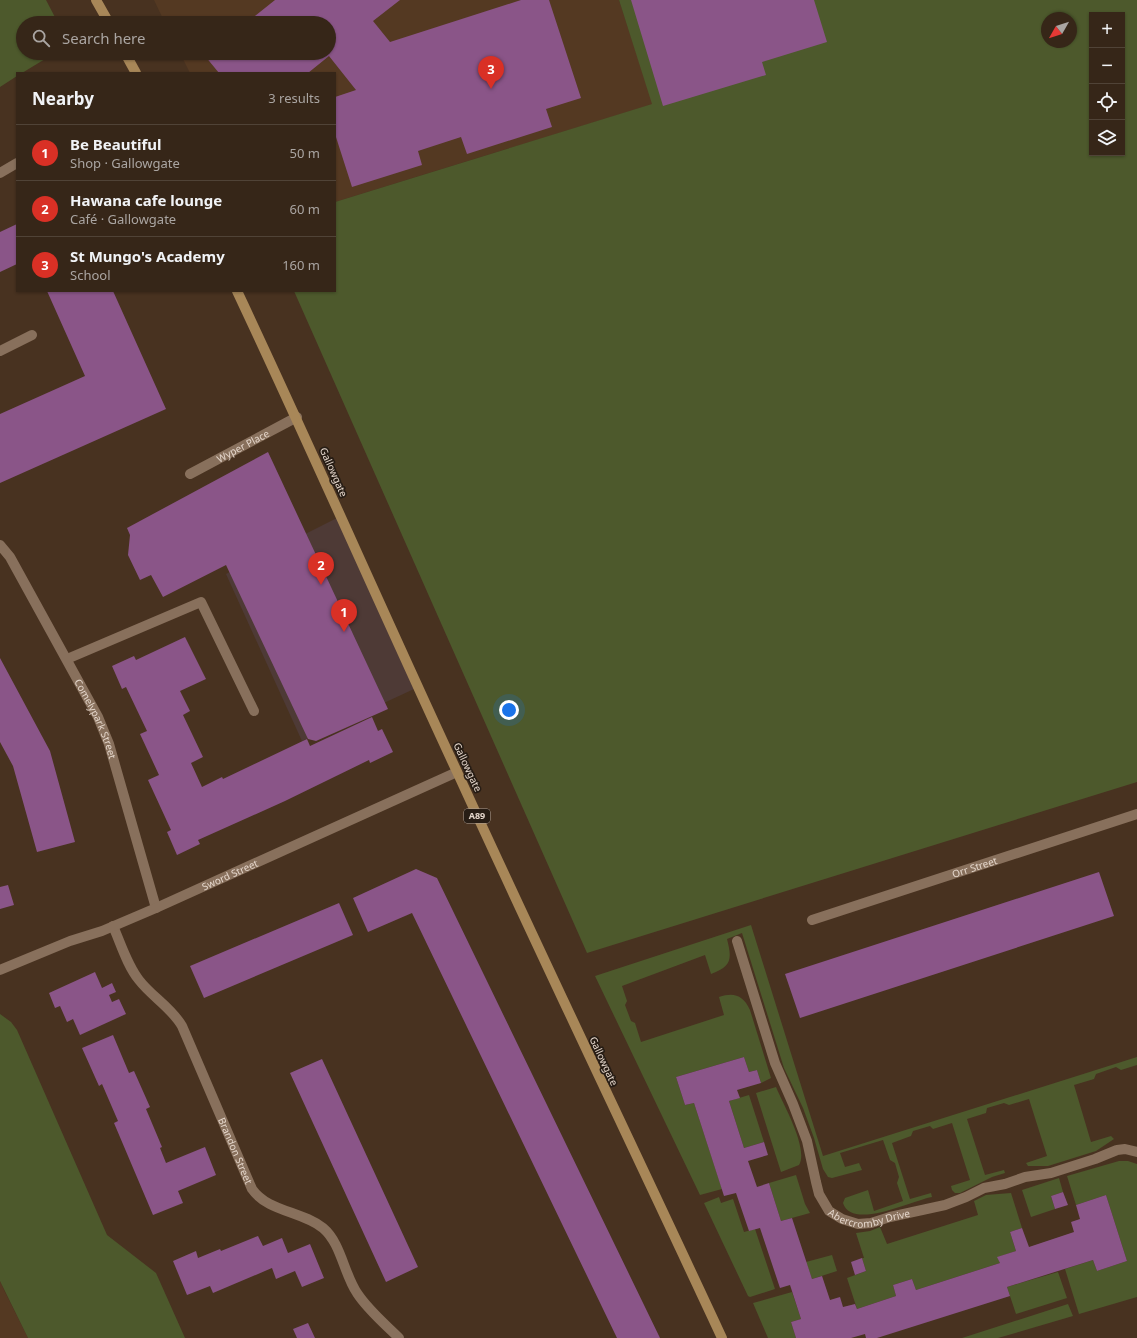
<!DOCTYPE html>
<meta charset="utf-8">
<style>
:root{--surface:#362618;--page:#413225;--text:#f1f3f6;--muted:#aaa5a2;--line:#504337;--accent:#d93025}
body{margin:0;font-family:"Noto Sans",sans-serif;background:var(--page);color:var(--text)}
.controls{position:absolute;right:12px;top:12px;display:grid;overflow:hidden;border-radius:0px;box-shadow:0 1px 3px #0004}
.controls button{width:36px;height:36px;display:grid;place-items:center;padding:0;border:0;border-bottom:1px solid var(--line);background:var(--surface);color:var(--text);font:20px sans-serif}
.compass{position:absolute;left:1041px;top:12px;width:36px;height:36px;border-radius:50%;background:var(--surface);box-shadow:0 1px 3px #0004;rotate:231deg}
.you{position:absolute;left:509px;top:710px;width:14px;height:14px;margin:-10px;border:3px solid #fff;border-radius:50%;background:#1a73e8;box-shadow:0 0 0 6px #1a73e833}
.badge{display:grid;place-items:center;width:26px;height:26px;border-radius:50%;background:var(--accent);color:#fff;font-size:13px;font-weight:700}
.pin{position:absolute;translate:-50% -33px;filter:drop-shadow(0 1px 2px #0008)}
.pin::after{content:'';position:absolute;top:21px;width:14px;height:12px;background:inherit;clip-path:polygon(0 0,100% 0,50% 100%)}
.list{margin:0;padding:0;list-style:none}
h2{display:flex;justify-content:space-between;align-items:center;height:52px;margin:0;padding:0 16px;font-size:17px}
h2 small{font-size:13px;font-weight:400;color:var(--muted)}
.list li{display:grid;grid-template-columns:26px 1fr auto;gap:12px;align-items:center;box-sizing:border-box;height:56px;padding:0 16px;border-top:1px solid var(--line)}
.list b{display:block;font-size:15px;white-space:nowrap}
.list p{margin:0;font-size:13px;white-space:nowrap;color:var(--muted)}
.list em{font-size:13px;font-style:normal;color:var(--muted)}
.icon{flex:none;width:22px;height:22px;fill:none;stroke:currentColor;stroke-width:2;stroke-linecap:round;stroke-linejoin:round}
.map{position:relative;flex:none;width:1137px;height:1338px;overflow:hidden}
.search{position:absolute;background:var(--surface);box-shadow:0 1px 3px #0004;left:16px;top:16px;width:320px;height:44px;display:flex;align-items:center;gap:10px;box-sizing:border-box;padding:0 14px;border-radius:22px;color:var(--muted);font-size:15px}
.panel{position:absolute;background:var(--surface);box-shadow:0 1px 3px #0004;left:16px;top:72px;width:320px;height:220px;border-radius:0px}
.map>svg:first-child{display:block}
.commercial{fill:#4e3a36}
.built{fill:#543922}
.green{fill:#4d592c;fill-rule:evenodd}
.building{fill:#8a5588}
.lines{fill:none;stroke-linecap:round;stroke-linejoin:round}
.lane{stroke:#88705c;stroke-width:10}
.street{stroke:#88705c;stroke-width:10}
.primary{stroke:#a88758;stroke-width:10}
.labels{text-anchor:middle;stroke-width:3.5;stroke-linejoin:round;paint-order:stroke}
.shield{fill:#271d15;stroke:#ac9f95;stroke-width:1}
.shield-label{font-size:9px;font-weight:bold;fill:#e5d7cc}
.street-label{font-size:10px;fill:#e5d7cc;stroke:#271d15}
</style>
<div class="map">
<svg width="1137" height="1338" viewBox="0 0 1137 1338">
<rect width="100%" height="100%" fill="#483220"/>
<path class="commercial" d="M 337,518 L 414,689 L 302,741 L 226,574 Z"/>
<path class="built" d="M 154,0 L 619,0 L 653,104 L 335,202 L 335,73 L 190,73 L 180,53 L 329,53 L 329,23 L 165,23 Z
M 0,1281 L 6,1294 L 28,1338 L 0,1338 Z"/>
<path class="green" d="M 0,0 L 46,0 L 58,23 L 23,23 L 23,53 L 55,53 L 22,73 L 17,73 L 17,76 L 0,87 Z
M 619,0 L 1137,0 L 1137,782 L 587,953 L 294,291 L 335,291 L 335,202 L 652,104 ZM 1092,15 L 1122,15 L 1122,153 L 1092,153 ZM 1047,18 L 1071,18 L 1071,42 L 1047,42 Z
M 751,925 L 823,1156 L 1137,1057 L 1137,1065 L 1121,1070 L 1116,1067 L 1096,1074 L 1094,1079 L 1074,1085 L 1091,1142 L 1111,1136 L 1114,1139 L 1096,1151 L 1048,1166 L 1028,1166 L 1026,1163 L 1047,1156 L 1029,1099 L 1009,1105 L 1004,1103 L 987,1108 L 986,1113 L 967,1119 L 985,1175 L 1004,1170 L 1005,1173 L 992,1177 L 960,1193 L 955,1193 L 952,1190 L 951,1186 L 970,1180 L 952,1123 L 933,1129 L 930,1126 L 913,1131 L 911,1136 L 892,1143 L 910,1199 L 931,1193 L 932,1197 C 913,1200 852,1231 843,1203 L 845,1198 L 868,1190 L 874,1211 L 903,1201 L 897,1183 L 899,1177 L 895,1163 L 890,1160 L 883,1140 L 840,1153 L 845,1167 L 859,1163 L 862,1170 L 832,1178 L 828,1177 L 823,1169 L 814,1138 L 803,1108 L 784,1068 L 742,933 L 727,939 C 732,959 732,966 711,974 L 705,955 L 622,986 L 627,1001 L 625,1005 L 631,1021 L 635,1023 L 641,1042 L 724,1015 L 719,997 C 734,992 743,995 750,1010 L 771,1078 L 761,1083 L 757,1070 L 749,1072 L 744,1057 L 676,1077 L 685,1105 L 694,1103 L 722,1189 L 700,1195 L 595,976 Z
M 0,1014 L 11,1022 L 17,1030 L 107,1235 L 156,1273 L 185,1338 L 28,1338 L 0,1281 Z
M 776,1087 C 783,1104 809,1149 799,1165 L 781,1172 L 756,1093 Z
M 749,1095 L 764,1142 L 744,1148 L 729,1101 Z
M 1119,1161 L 1128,1161 L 1137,1164 L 1137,1297 L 1079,1314 L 1065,1269 L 1093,1260 L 1097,1271 L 1127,1261 L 1106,1195 L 1076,1205 L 1067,1176 Z
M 796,1175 L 805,1204 L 810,1213 L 781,1221 L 769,1183 Z
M 1059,1178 L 1063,1192 L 1051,1196 L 1055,1209 L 1031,1217 L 1022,1190 Z
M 1011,1193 L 1022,1228 L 1010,1232 L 1016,1251 L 998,1257 L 1000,1263 L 916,1290 L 912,1279 L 893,1285 L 896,1296 L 857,1309 L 847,1278 L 866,1271 L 862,1258 L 864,1258 L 856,1233 L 870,1231 L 880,1227 L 887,1244 L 978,1215 L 974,1201 L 986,1195 Z
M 719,1197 L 721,1203 L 733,1199 L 744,1232 L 755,1229 L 775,1289 L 750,1297 L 748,1296 L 704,1203 Z
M 832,1255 L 837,1271 L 812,1279 L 806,1262 Z
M 1058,1272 L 1067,1298 L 1016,1314 L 1007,1287 Z
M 792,1292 L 801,1319 L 791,1322 L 796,1338 L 768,1338 L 753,1303 Z
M 1068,1304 L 1073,1316 L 998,1338 L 962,1338 Z"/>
<path class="building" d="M 275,0 L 400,0 L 373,21 L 390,42 L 521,0 L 549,0 L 581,98 L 546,109 L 552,127 L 467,154 L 461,137 L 418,151 L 422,165 L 352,187 L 335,134 L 335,97 L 356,90 L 329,56 L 308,73 L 219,73 L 205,56 L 209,53 L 329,53 L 329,23 L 246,23 Z
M 631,0 L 814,0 L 827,42 L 762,62 L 766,75 L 663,106 Z
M 17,224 L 17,264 L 0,272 L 0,232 Z
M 47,291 L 113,291 L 166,409 L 0,483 L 0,414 L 85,376 Z
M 268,452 L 388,709 L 316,741 L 308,739 L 226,565 L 163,597 L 151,575 L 140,580 L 128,555 L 130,535 L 127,528 Z
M 185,637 L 206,679 L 180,691 L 190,711 L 183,715 L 203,757 L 191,763 L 202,787 L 222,777 L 223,779 L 307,739 L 310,746 L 372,717 L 378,731 L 382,729 L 393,752 L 370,763 L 369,760 L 285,801 L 198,840 L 200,844 L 177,855 L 167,832 L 171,830 L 148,780 L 159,775 L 140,734 L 147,731 L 126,687 L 122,689 L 112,666 L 134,656 L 136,660 Z
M 0,658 L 50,751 L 75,842 L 37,852 L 13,766 L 0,742 Z
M 416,869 L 437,878 L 660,1338 L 617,1338 L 412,913 L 368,932 L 353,898 Z
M 1099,872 L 1114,916 L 800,1018 L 785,974 Z
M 8,885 L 14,905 L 0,909 L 0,887 Z
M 339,903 L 353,935 L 204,998 L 190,966 Z
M 95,972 L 102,988 L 112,983 L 116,992 L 109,995 L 112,1002 L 119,999 L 126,1014 L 80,1035 L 73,1019 L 67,1022 L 60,1006 L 55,1008 L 49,993 Z
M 113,1035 L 129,1073 L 134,1071 L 150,1107 L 146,1109 L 162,1147 L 160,1148 L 166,1163 L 205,1147 L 216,1175 L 178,1191 L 183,1203 L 153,1215 L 114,1123 L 118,1121 L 102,1084 L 99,1086 L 82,1048 Z
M 744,1057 L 749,1072 L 757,1070 L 761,1083 L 737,1090 L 740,1098 L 729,1101 L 744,1148 L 764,1142 L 768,1155 L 748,1161 L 757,1187 L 769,1183 L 781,1221 L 792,1218 L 812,1279 L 822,1276 L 830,1300 L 840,1297 L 843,1307 L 855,1304 L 857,1309 L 896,1296 L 893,1285 L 912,1279 L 916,1290 L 1000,1263 L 997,1257 L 1016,1251 L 1010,1232 L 1022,1228 L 1029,1247 L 1074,1232 L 1071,1222 L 1080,1219 L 1076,1205 L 1106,1195 L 1127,1261 L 1097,1271 L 1093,1260 L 1007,1287 L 1010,1296 L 877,1338 L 866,1338 L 865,1334 L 851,1338 L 796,1338 L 791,1322 L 801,1319 L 791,1288 L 790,1285 L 780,1288 L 760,1228 L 749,1231 L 736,1193 L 724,1196 L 694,1103 L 685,1105 L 676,1077 Z
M 322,1059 L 418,1267 L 386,1282 L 290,1073 Z
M 1063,1192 L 1068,1205 L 1055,1209 L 1051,1196 Z
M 258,1236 L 263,1246 L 282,1238 L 288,1253 L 310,1244 L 324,1278 L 302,1287 L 295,1271 L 276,1279 L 272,1268 L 213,1293 L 210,1286 L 187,1295 L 173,1261 L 196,1251 L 198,1258 L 220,1249 L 221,1251 Z
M 862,1258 L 866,1271 L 855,1275 L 851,1262 Z
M 308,1323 L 315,1338 L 297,1338 L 293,1329 Z"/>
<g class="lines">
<path class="lane" d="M 67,659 L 201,602 L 254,711"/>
<g class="street">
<path d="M 0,173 L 17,163"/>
<path d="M 0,351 L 32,335"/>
<path id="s1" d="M 190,474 L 297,417"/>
<path id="s2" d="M 0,545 L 10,557 L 98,717 L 109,744 L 156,908"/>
<path id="s3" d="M 812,920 L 1137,814"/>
<path id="s4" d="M 113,926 C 121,944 127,965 139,980 C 152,997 171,1007 182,1026 L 252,1189 C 268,1212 302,1211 323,1228 C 341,1243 344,1274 357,1293 C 368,1310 385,1324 399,1338"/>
<path id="s5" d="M 737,941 L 775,1063 L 793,1104 L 807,1141 L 816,1182 L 819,1194 L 829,1211 L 842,1219 L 858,1224 L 871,1223 L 890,1217 L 945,1205 L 966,1197 L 984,1188 L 1005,1184 L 1025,1177 L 1051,1173 L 1095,1159 L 1117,1150 L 1125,1149 L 1137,1152"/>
<path id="s6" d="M 0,970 L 70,941 L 102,931 L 156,908 L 457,772"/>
</g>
<path class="primary" d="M 96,0 L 109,23
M 125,53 L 136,73
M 237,291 C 313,452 384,615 459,776 C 545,964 635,1151 722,1338"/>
</g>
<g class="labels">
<rect class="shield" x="464" y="809" width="26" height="14" rx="3"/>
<g class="shield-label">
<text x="477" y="819">A89</text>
</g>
<g class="street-label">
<text dy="4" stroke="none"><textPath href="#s1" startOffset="60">Wyper Place</textPath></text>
<text transform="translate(334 472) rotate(66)" y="4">Gallowgate</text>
<text dy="4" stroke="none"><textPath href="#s2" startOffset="199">Comelypark Street</textPath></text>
<text transform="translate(468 767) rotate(65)" y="4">Gallowgate</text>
<text dy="4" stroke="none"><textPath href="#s3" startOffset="171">Orr Street</textPath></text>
<text dy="4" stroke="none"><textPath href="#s6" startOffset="249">Sword Street</textPath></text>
<text transform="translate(604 1061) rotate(65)" y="4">Gallowgate</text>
<text dy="4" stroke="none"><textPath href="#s4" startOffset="259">Brandon Street</textPath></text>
<text dy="4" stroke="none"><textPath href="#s5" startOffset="329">Abercromby Drive</textPath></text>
</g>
</g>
</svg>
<div class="controls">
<button>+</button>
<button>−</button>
<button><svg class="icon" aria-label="locate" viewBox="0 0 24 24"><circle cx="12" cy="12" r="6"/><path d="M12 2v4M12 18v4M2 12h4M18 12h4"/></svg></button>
<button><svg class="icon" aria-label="layers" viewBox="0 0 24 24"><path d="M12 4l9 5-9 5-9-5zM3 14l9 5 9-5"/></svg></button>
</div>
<svg class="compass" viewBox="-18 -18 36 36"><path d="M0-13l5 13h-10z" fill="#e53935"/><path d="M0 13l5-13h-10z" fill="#aaa5a2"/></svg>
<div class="you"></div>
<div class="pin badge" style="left:344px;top:632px">1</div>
<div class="pin badge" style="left:321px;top:585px">2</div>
<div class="pin badge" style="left:491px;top:89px">3</div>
<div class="search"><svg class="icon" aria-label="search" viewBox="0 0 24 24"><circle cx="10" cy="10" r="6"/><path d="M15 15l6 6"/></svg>Search here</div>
<section class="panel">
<h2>Nearby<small>3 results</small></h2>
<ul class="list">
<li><span class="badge">1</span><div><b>Be Beautiful</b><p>Shop · Gallowgate</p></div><em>50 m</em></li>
<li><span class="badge">2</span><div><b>Hawana cafe lounge</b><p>Café · Gallowgate</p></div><em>60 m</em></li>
<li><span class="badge">3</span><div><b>St Mungo's Academy</b><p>School</p></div><em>160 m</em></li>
</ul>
</section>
</div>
